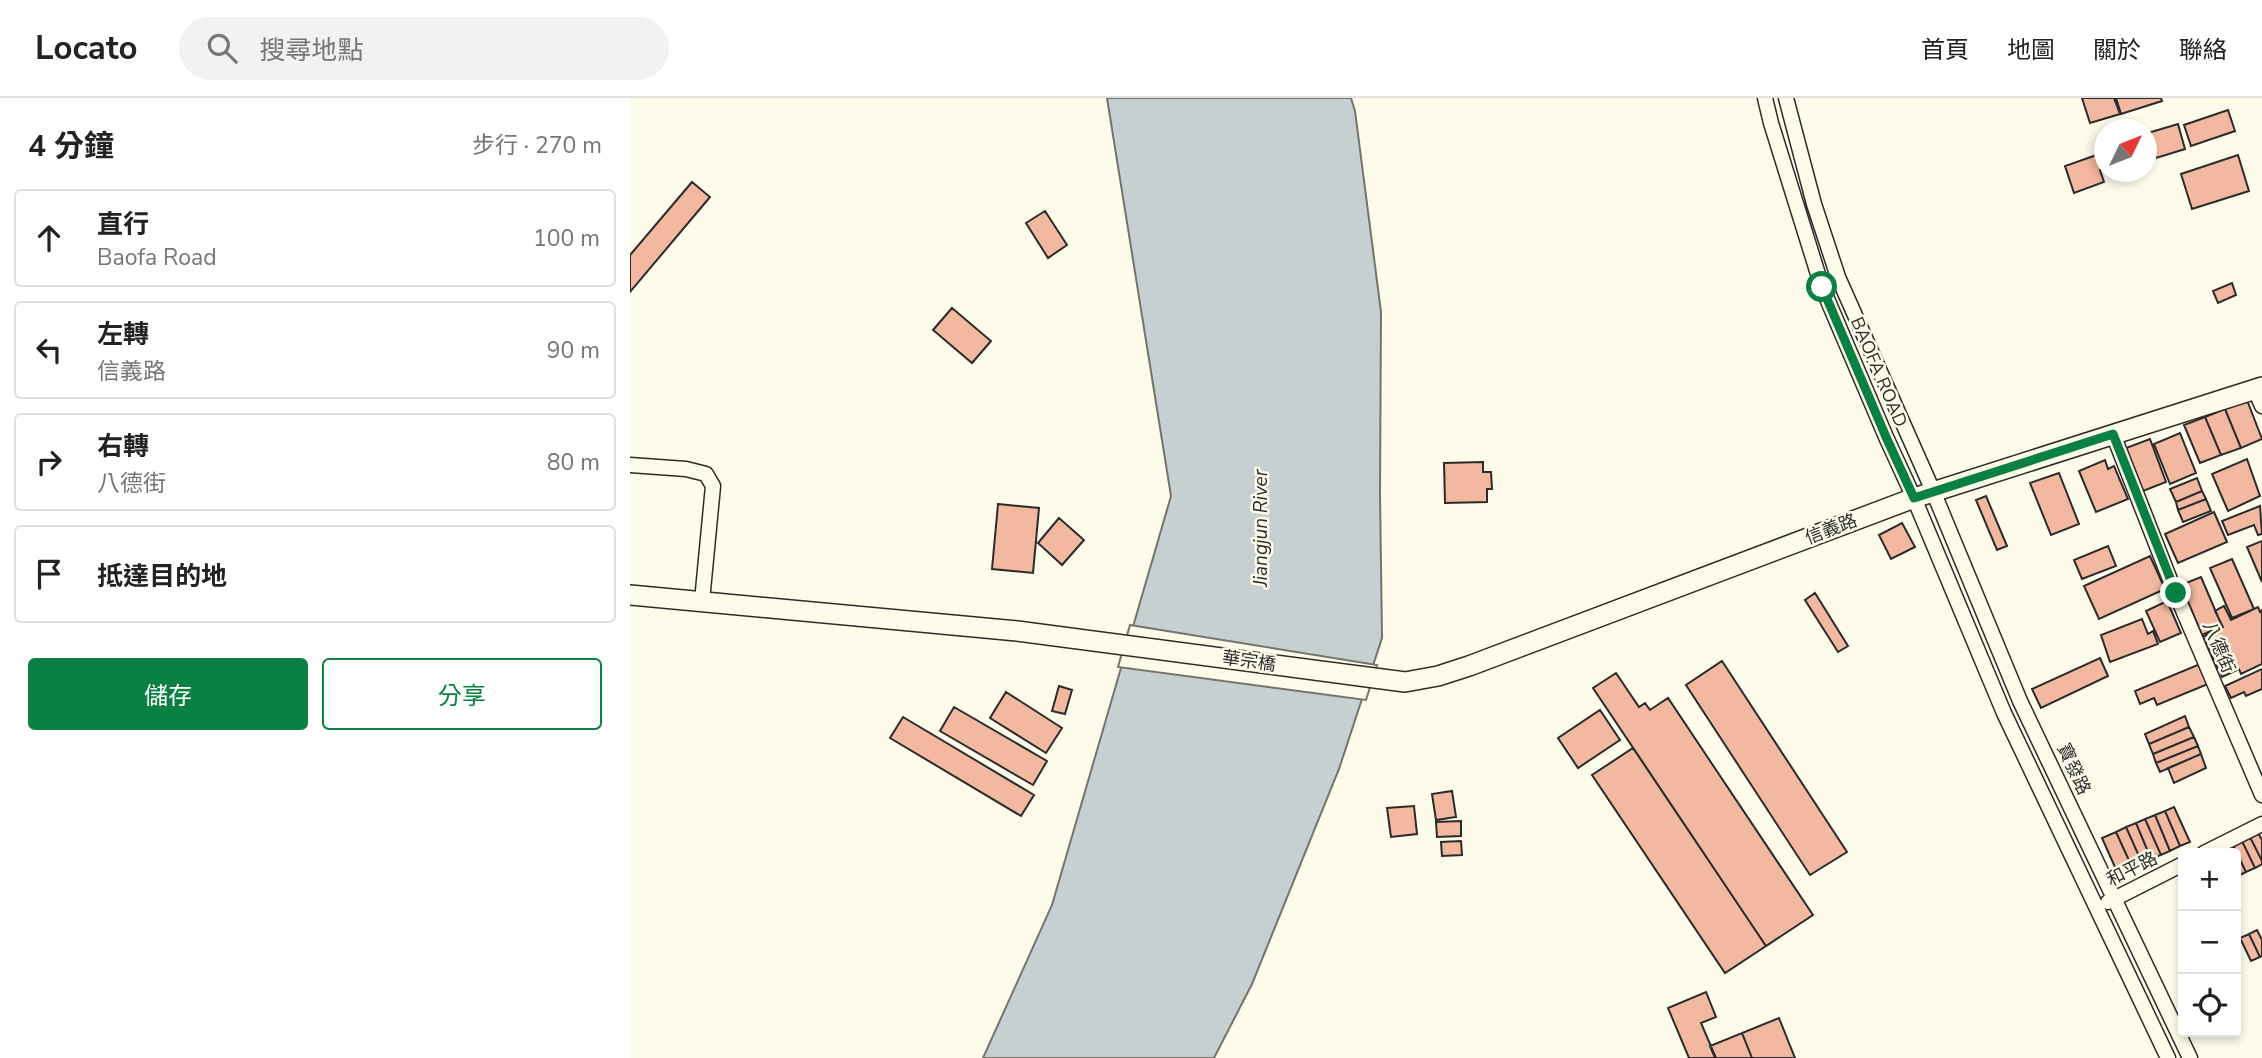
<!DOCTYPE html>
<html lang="zh-TW">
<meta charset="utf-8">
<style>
:root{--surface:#fff;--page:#f2f2f2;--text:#222;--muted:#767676;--line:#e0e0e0;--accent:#0b8043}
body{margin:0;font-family:"Nunito Sans","Noto Sans TC",sans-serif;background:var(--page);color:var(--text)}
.controls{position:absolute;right:21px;bottom:21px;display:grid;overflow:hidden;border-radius:7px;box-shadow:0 4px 10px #0003}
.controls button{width:63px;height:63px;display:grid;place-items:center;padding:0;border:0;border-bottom:2px solid var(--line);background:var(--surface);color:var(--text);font:35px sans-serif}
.compass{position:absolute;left:1464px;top:21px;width:63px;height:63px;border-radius:50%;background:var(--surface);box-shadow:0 4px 10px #0003;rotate:47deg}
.stop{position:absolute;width:21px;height:21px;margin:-16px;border:5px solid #0b8043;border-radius:50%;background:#fff}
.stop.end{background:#0b8043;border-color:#fff;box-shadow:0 2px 7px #0008}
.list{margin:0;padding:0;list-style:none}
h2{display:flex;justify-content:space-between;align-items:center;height:91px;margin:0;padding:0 28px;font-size:30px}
h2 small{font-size:23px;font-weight:400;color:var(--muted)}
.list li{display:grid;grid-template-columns:46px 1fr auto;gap:21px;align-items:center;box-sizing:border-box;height:98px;margin:0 14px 14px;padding:0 14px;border:2px solid var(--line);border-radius:7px}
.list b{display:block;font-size:26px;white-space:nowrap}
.list p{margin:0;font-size:23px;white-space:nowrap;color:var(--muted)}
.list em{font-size:23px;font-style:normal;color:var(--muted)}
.actions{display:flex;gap:14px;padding:21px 28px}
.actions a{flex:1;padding:16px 0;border:2px solid var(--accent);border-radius:7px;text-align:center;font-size:24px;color:var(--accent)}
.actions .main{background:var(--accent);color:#fff}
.icon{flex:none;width:38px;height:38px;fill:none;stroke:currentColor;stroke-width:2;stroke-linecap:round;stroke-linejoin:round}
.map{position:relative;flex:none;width:1632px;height:960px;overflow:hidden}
header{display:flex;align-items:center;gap:42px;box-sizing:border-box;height:98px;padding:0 35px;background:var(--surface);border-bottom:2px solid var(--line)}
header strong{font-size:33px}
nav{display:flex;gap:38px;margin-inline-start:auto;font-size:24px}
.search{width:490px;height:63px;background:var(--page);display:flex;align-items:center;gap:18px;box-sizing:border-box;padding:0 24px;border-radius:38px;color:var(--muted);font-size:26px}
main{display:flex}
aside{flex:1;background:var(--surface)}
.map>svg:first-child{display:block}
.water{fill:#c7d0d0;stroke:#74746e;stroke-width:2}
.pier{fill:#fdfbea;stroke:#74746e;stroke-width:2}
.building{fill:#f2b8a0;stroke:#2b2b2b;stroke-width:2}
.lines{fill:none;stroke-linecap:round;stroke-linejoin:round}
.street-casing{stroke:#2b2b2b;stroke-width:17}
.secondary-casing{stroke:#2b2b2b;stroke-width:22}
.street{stroke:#fdfbea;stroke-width:14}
.secondary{stroke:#fdfbea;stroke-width:19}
.route{stroke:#0b8043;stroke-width:9}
.labels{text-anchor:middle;stroke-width:5;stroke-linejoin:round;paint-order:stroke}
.street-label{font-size:18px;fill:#2b2b2b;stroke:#fdfbea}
.water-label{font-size:19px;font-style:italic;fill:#2b2b2b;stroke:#fdfbea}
</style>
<header>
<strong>Locato</strong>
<div class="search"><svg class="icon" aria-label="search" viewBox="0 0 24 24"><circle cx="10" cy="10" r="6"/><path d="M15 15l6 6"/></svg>搜尋地點</div>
<nav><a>首頁</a><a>地圖</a><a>關於</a><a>聯絡</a></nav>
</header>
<main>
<aside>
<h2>4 分鐘<small>步行 · 270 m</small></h2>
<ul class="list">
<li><svg class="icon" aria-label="ahead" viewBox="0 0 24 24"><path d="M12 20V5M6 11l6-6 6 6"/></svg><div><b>直行</b><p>Baofa Road</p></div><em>100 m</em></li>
<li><svg class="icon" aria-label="left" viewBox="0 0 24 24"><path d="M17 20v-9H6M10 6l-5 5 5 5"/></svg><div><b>左轉</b><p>信義路</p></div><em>90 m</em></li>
<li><svg class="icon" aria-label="right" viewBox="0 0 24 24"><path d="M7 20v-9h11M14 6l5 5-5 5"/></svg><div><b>右轉</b><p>八德街</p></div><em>80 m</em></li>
<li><svg class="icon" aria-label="arrive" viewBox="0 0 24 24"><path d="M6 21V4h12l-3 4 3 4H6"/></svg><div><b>抵達目的地</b></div></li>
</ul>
<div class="actions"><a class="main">儲存</a><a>分享</a></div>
</aside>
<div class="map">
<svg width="1632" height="960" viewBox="0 0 1632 960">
<rect width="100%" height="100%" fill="#fdfbea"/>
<path class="water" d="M 477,0 L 721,0 L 725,13 L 751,214 L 750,395 L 752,540 L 709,671 L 622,886 L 584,960 L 353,960 L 422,807 L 541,398 Z"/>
<path class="pier" d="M 500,527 L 747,567 L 736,602 L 488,569 Z"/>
<path class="building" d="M 1452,0 L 1484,0 L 1490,16 L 1460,25 Z
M 1486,0 L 1531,0 L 1532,3 L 1491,16 Z
M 1598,12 L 1605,33 L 1561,48 L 1554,27 Z
M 1548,26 L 1555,51 L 1526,60 L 1518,35 Z
M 1475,54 L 1475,71 L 1470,72 L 1474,84 L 1444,95 L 1435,68 Z
M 1608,57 L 1619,93 L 1562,111 L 1551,76 Z
M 62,84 L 80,99 L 0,194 L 0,157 Z
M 415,113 L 437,147 L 418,160 L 396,125 Z
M 1602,185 L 1606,197 L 1588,205 L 1583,193 Z
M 322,210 L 361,243 L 342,265 L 303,232 Z
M 1617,302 L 1632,341 L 1611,350 L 1595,311 Z
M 1595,311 L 1611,350 L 1591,357 L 1575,319 Z
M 1575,319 L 1591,357 L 1570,365 L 1554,327 Z
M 1550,335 L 1566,375 L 1540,386 L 1524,346 Z
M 1520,341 L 1536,384 L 1513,393 L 1496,350 Z
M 1617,361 L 1630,398 L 1598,413 L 1582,376 Z
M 1475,362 L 1478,371 L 1484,368 L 1498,401 L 1466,414 L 1449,373 Z
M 853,364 L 853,374 L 861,374 L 862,391 L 857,391 L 857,404 L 815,405 L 814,365 Z
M 1429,375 L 1449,426 L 1421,437 L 1400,385 Z
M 1567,380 L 1572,393 L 1546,404 L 1540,391 Z
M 1572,393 L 1576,401 L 1548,412 L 1546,404 Z
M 1356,398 L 1377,448 L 1367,452 L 1346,402 Z
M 1576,401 L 1581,413 L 1553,424 L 1548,412 Z
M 368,406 L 409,410 L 403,475 L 362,471 Z
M 1630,408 L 1632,436 L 1628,437 L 1624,427 L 1598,437 L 1592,423 Z
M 1584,414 L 1597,444 L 1548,465 L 1535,436 Z
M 429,420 L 454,442 L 432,467 L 408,445 Z
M 1272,425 L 1285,449 L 1261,461 L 1249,437 Z
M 1632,443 L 1632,484 L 1617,449 Z
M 1478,448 L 1486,468 L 1452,481 L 1444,462 Z
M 1520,458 L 1535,491 L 1469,521 L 1454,488 Z
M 1602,461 L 1624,511 L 1602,520 L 1580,470 Z
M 1571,479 L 1592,528 L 1572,537 L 1551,487 Z
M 1185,495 L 1218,548 L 1208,554 L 1175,502 Z
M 1537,503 L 1551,535 L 1530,544 L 1516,513 Z
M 1594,508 L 1601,522 L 1628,509 L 1630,514 L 1632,512 L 1632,566 L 1611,576 L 1609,571 L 1592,579 L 1573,539 L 1593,529 L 1585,513 Z
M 1512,521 L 1518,536 L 1523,533 L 1528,546 L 1480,564 L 1471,537 Z
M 1470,560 L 1478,578 L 1411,610 L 1402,591 Z
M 1092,563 L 1217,754 L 1180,777 L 1056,587 Z
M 1570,566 L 1578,586 L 1527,607 L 1524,600 L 1510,606 L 1505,593 Z
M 1632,571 L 1632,591 L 1616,598 L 1614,594 L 1601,600 L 1595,588 Z
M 986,575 L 1009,609 L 1015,605 L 1020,612 L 1038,600 L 1183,817 L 1136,848 L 963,590 Z
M 429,588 L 442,592 L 435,616 L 422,613 Z
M 376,594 L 432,630 L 416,655 L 360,620 Z
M 324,609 L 417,663 L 403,687 L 310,633 Z
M 970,612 L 990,642 L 948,670 L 928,640 Z
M 1555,618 L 1559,629 L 1519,646 L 1515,636 Z
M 273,619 L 404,697 L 391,718 L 260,640 Z
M 1559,629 L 1564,639 L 1523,656 L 1519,646 Z
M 1564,639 L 1568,648 L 1526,665 L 1523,656 Z
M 1568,648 L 1571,656 L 1530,674 L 1526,665 Z
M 1003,650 L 1136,848 L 1095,875 L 962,677 Z
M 1571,656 L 1576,670 L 1544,685 L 1538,670 Z
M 822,693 L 826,719 L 806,722 L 802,696 Z
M 784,708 L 787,736 L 761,739 L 757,710 Z
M 1544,709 L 1560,744 L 1550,748 L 1535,713 Z
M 1535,713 L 1550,748 L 1540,753 L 1525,717 Z
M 1525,717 L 1540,753 L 1531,757 L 1515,721 Z
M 1515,721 L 1531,757 L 1521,761 L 1506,725 Z
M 831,723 L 831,738 L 807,739 L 806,724 Z
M 1506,725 L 1521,761 L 1512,765 L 1496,729 Z
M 1496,729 L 1512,765 L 1502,769 L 1486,734 Z
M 1627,733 L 1632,742 L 1632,763 L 1619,737 Z
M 1486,734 L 1502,769 L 1488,776 L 1472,740 Z
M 1619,737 L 1632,763 L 1632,766 L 1625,770 L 1611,741 Z
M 1611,741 L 1625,770 L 1616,774 L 1602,745 Z
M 831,743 L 832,757 L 812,758 L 811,744 Z
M 1602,745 L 1616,774 L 1608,778 L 1606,773 L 1606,755 L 1597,755 L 1594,749 Z
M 1627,832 L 1632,842 L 1632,858 L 1630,859 L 1619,836 Z
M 1619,836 L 1630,859 L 1621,863 L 1610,840 Z
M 1076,894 L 1086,919 L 1071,925 L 1086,960 L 1059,960 L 1038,910 Z
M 1149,920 L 1165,960 L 1122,960 L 1112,935 Z
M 1112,935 L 1122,960 L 1085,960 L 1080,948 Z"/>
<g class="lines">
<defs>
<path id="street" d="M 1135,0 L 1141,25 L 1192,189 L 1256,339 L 1284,400 L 1374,615 L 1538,960
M 1156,0 L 1184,106 L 1208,179 L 1303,393 L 1390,603 L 1560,960
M 1625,292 L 1632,308
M 1483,336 L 1541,484 L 1632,697
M 0,367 L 56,371 L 76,376 L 83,388 L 72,503
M 1574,755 L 1632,726
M 1478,804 L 1553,766"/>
<path id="secondary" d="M 0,497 L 387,533 L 775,584 L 808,578 L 839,568 L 1284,400 L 1632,289"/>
</defs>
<use href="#street" class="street-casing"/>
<use href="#secondary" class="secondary-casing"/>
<use href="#street" class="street"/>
<use href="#secondary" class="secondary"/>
</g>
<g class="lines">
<path class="route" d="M 1192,189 L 1256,339 L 1284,400 L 1483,336 L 1546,495"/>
</g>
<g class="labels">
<g class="street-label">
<text transform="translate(1249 274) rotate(67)" y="6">BAOFA ROAD</text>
<text transform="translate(1201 431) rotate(-21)" y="6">信義路</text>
<text transform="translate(1589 549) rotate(67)" y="6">八德街</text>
<text transform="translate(619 563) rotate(8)" y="6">華宗橋</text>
<text transform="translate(1444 671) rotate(65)" y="6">寶發路</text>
<text transform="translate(1502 771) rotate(-27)" y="6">和平路</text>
</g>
<g class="water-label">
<text transform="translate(630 430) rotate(-90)" y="7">Jiangjun River</text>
</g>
</g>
</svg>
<div class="controls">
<button>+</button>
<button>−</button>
<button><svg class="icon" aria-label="locate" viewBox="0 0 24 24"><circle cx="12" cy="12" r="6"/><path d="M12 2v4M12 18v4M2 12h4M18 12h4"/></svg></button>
</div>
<svg class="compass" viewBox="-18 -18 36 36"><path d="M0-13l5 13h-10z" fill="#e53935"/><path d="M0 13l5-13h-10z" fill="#767676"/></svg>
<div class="stop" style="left:1192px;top:189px"></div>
<div class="stop end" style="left:1546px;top:495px"></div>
</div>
</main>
